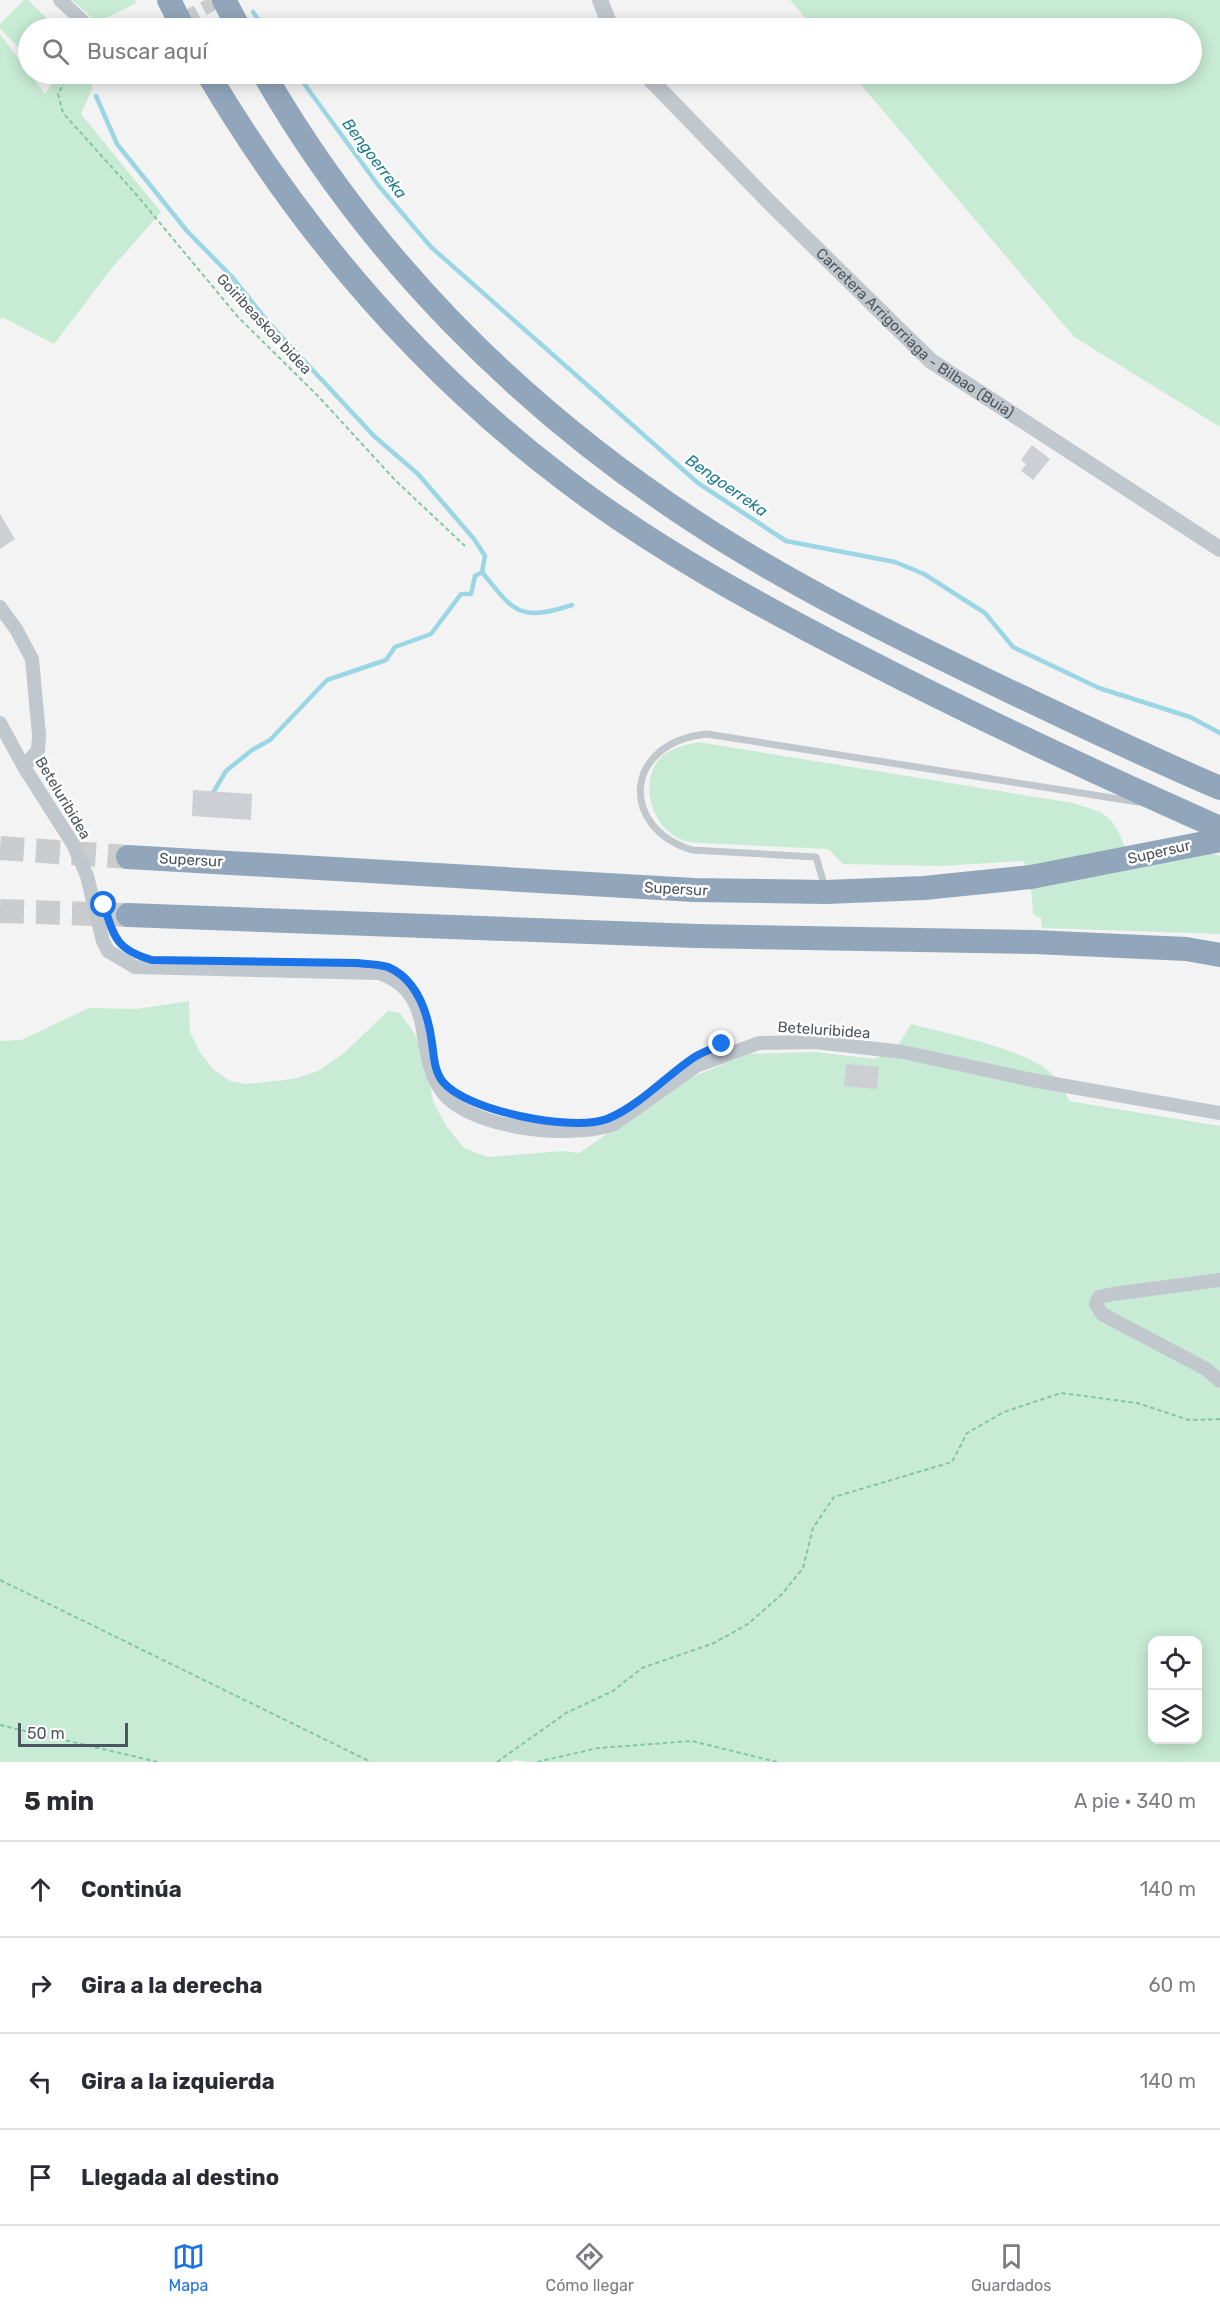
<!DOCTYPE html>
<html lang="es">
<meta charset="utf-8">
<style>
:root{--surface:#fff;--page:#f2f2f3;--text:#2b2b33;--muted:#7c7c81;--line:#e1e1e2;--accent:#1a73e8}
body{margin:0;font-family:Rubik,sans-serif;background:var(--page);color:var(--text)}
.controls{position:absolute;right:18px;bottom:18px;display:grid;overflow:hidden;border-radius:12px;box-shadow:0 3px 15px #0003}
.controls button{width:54px;height:54px;display:grid;place-items:center;padding:0;border:0;border-bottom:2px solid var(--line);background:var(--surface);color:var(--text);font:30px sans-serif}
.scale{position:absolute;left:18px;bottom:15px;width:110px;box-sizing:border-box;padding-left:6px;border:3px solid #4c565e;border-top:0;font-size:16px;line-height:21px;white-space:nowrap;color:#4c565e;-webkit-text-stroke:4px #fff;paint-order:stroke}
.stop{position:absolute;width:18px;height:18px;margin:-14px;border:4px solid #1a73e8;border-radius:50%;background:#fff}
.stop.end{background:#1a73e8;border-color:#fff;box-shadow:0 2px 6px #0008}
.list{margin:0;padding:0;list-style:none}
h2{display:flex;justify-content:space-between;align-items:center;height:78px;margin:0;padding:0 24px;font-size:26px}
h2 small{font-size:20px;font-weight:400;color:var(--muted)}
.list li{display:grid;grid-template-columns:39px 1fr auto;gap:18px;align-items:center;box-sizing:border-box;height:96px;padding:0 24px;border-top:2px solid var(--line)}
.list b{display:block;font-size:22px;white-space:nowrap}
.list em{font-size:20px;font-style:normal;color:var(--muted)}
.icon{flex:none;width:33px;height:33px;fill:none;stroke:currentColor;stroke-width:2;stroke-linecap:round;stroke-linejoin:round}
.map{position:relative;flex:none;width:1220px;height:1762px;overflow:hidden}
.search{position:absolute;background:var(--surface);box-shadow:0 3px 15px #0003;left:18px;right:18px;top:18px;height:66px;display:flex;align-items:center;gap:15px;box-sizing:border-box;padding:0 21px;border-radius:33px;color:var(--muted);font-size:22px}
.sheet{height:462px;background:var(--surface)}
nav{display:flex;justify-content:space-around;align-items:center;box-sizing:border-box;height:84px;border-top:2px solid var(--line);background:var(--surface);font-size:16px;color:var(--muted)}
nav a{display:grid;justify-items:center;gap:3px}
nav .on{color:var(--accent)}
.map>svg:first-child{display:block}
.green{fill:#c8ebd5;fill-rule:evenodd}
.lines{fill:none;stroke-linecap:round;stroke-linejoin:round}
.stream{stroke:#9ad6e3;stroke-width:4.5}
.building{fill:#cdcfd4}
.minor-tunnel{stroke:#caccce;stroke-width:14;stroke-dasharray:14 7;stroke-linecap:butt}
.motorway-tunnel{stroke:#caccce;stroke-width:24;stroke-dasharray:24 12;stroke-linecap:butt}
.path{stroke:#84c6a3;stroke-width:2;stroke-dasharray:4.5 3;stroke-linecap:butt}
.service{stroke:#c0c7cd;stroke-width:7}
.minor{stroke:#c0c7cd;stroke-width:14}
.tertiary{stroke:#c0c7cd;stroke-width:16}
.motorway{stroke:#91a6ba;stroke-width:24}
.route{stroke:#1a73e8;stroke-width:8}
.labels{text-anchor:middle;stroke-width:5;stroke-linejoin:round;paint-order:stroke}
.street-label{font-size:15px;fill:#4c565e;stroke:#fff}
.water-label{font-size:16px;font-style:italic;fill:#1e7c91;stroke:#fff}
</style>
<div class="map">
<svg width="1220" height="1762" viewBox="0 0 1220 1762">
<rect width="100%" height="100%" fill="#f4f3f3"/>
<path class="green" d="M 24,0 L 28,0 L 57,28 L 28,28 L 28,57 L 0,29 L 0,24 Z
M 72,0 L 135,0 L 136,3 L 98,22 L 97,28 L 93,28 L 97,22 Z
M 790,0 L 1220,0 L 1220,427 L 1074,337 L 852,74 L 1192,74 L 1192,28 L 814,28 Z
M 0,34 L 45,94 L 60,74 L 92,74 L 92,89 L 81,114 L 161,212 L 112,268 L 54,344 L 2,317 L 0,320 Z
M 698,742 L 1073,803 C 1106,813 1112,814 1125,847 L 1209,852 L 1220,856 L 1220,934 L 1042,928 L 1041,918 L 1033,914 L 1031,887 L 1024,861 L 941,866 L 843,864 L 828,849 L 700,843 C 695,842 688,842 682,840 C 652,828 638,784 660,758 C 670,748 685,745 698,742 Z
M 189,1001 L 190,1032 L 201,1054 L 213,1069 L 230,1081 L 246,1084 L 293,1079 L 318,1071 L 344,1053 L 388,1011 L 400,1013 L 414,1033 L 426,1058 L 433,1102 L 447,1127 L 464,1148 L 488,1157 L 562,1151 L 579,1153 L 685,1080 L 748,1054 L 817,1052 L 874,1059 L 896,1049 L 911,1024 C 947,1034 1036,1050 1058,1080 C 1063,1086 1066,1094 1069,1101 L 1220,1126 L 1220,1762 L 528,1762 L 514,1760 L 511,1762 L 0,1762 L 0,1041 L 21,1040 L 89,1008 L 137,1009 ZM 1152,1640 L 1198,1640 L 1198,1740 L 1152,1740 Z"/>
<g class="lines">
<path class="stream" d="M 253,12 L 264,28
M 297,74 L 378,185 L 431,247 L 698,483 L 786,541 L 895,562 L 924,574 L 985,613 L 1013,647 L 1099,688 L 1190,717 L 1220,733
M 96,96 L 117,144 L 187,231 L 232,277 L 267,321 L 374,436 L 418,474 L 474,539 L 485,556 L 482,572 C 514,612 519,622 572,605
M 214,791 L 226,771 L 252,750 L 270,740 L 327,680 L 386,660 L 395,647 L 431,634 L 461,594 L 471,594 L 475,576 L 482,572"/>
</g>
<path class="building" d="M 1032,445 L 1050,459 L 1033,480 L 1021,471 L 1026,464 L 1021,460 Z
M 0,514 L 15,539 L 0,549 Z
M 193,790 L 252,794 L 251,820 L 192,816 Z
M 846,1064 L 879,1067 L 877,1089 L 844,1086 Z"/>
<g class="lines">
<path class="minor-tunnel" d="M 166,28 L 220,0"/>
<path class="motorway-tunnel" d="M 0,848 L 128,857
M 0,911 L 128,915"/>
<path class="path" d="M 69,74 L 58,94 L 63,113 L 135,193 L 238,317 L 319,397 L 395,480 L 465,546
M 0,1580 L 371,1762
M 0,1725 L 158,1762
M 497,1762 L 566,1713 L 613,1691 L 642,1668 L 714,1643 L 748,1624 L 782,1594 L 803,1568 L 813,1528 L 834,1497 L 952,1462 L 967,1433 L 1004,1412 L 1061,1393 L 1137,1403 L 1189,1420 L 1220,1419
M 537,1762 L 598,1748 L 692,1741 L 777,1762"/>
<path class="service" d="M 825,887 L 816,857 L 692,850 C 618,827 624,742 707,734 L 1138,802"/>
<path class="minor" d="M 60,0 L 90,28
M 0,607 L 16,629 L 32,659 L 39,735 L 38,750 L 24,767
M 0,723 L 24,767 L 73,844 L 87,876 L 103,941 L 108,951 L 135,967 L 379,973 C 437,994 414,1045 439,1087 C 462,1129 573,1140 614,1124 L 696,1066 L 759,1043 L 815,1042 L 903,1052 L 1032,1080 L 1220,1113
M 1220,1280 L 1113,1294 L 1099,1297 L 1096,1304 L 1102,1314 L 1206,1369 L 1220,1381"/>
<g class="tertiary">
<path d="M 600,0 L 611,28"/>
<path id="s1" d="M 645,74 L 770,203 L 931,361 L 1220,549"/>
</g>
<path class="motorway" d="M 169,0 L 183,28
M 224,0 L 239,28
M 208,74 C 301,231 418,368 564,479 C 654,548 757,604 858,656 C 976,717 1098,774 1220,828
M 264,74 C 368,255 517,405 692,520 C 792,586 901,639 1009,691 C 1079,724 1149,758 1220,788
M 128,857 L 694,890 L 826,892 L 924,888 L 1031,877 L 1220,840
M 128,915 L 696,936 L 1034,942 L 1186,949 L 1220,955"/>
</g>
<g class="lines">
<path class="route" d="M 104,905 C 114,938 117,950 152,960 L 356,963 C 366,964 379,964 388,967 C 418,980 428,1013 432,1043 C 434,1056 434,1071 443,1082 C 467,1111 572,1132 607,1119 C 639,1106 665,1077 693,1058 C 702,1052 713,1049 722,1044"/>
</g>
<g class="labels">
<g class="street-label">
<text transform="translate(264 324) rotate(47)" y="5">Goiribeaskoa bidea</text>
<text dy="5" stroke="none"><textPath href="#s1" startOffset="375">Carretera Arrigorriaga - Bilbao (Buia)</textPath></text>
<text transform="translate(63 798) rotate(59)" y="5">Beteluribidea</text>
<text transform="translate(1159 852) rotate(-13)" y="5">Supersur</text>
<text transform="translate(191 860) rotate(3)" y="5">Supersur</text>
<text transform="translate(676 889) rotate(3)" y="5">Supersur</text>
<text transform="translate(824 1030) rotate(4)" y="5">Beteluribidea</text>
</g>
<g class="water-label">
<text transform="translate(375 158) rotate(53)" y="6">Bengoerreka</text>
<text transform="translate(727 485) rotate(35)" y="6">Bengoerreka</text>
</g>
</g>
</svg>
<div class="controls">
<button><svg class="icon" aria-label="locate" viewBox="0 0 24 24"><circle cx="12" cy="12" r="6"/><path d="M12 2v4M12 18v4M2 12h4M18 12h4"/></svg></button>
<button><svg class="icon" aria-label="layers" viewBox="0 0 24 24"><path d="M12 4l9 5-9 5-9-5zM3 14l9 5 9-5"/></svg></button>
</div>
<div class="scale">50 m</div>
<div class="stop" style="left:104px;top:905px"></div>
<div class="stop end" style="left:722px;top:1044px"></div>
<div class="search"><svg class="icon" aria-label="search" viewBox="0 0 24 24"><circle cx="10" cy="10" r="6"/><path d="M15 15l6 6"/></svg>Buscar aquí</div>
</div>
<section class="sheet">
<h2>5 min<small>A pie · 340 m</small></h2>
<ul class="list">
<li><svg class="icon" aria-label="ahead" viewBox="0 0 24 24"><path d="M12 20V5M6 11l6-6 6 6"/></svg><div><b>Continúa</b></div><em>140 m</em></li>
<li><svg class="icon" aria-label="right" viewBox="0 0 24 24"><path d="M7 20v-9h11M14 6l5 5-5 5"/></svg><div><b>Gira a la derecha</b></div><em>60 m</em></li>
<li><svg class="icon" aria-label="left" viewBox="0 0 24 24"><path d="M17 20v-9H6M10 6l-5 5 5 5"/></svg><div><b>Gira a la izquierda</b></div><em>140 m</em></li>
<li><svg class="icon" aria-label="arrive" viewBox="0 0 24 24"><path d="M6 21V4h12l-3 4 3 4H6"/></svg><div><b>Llegada al destino</b></div></li>
</ul>
</section>
<nav>
<a class="on"><svg class="icon" aria-label="map" viewBox="0 0 24 24"><path d="M3 6l6-2 6 2 6-2v14l-6 2-6-2-6 2zM9 4v14M15 6v14"/></svg>Mapa</a>
<a><svg class="icon" aria-label="directions" viewBox="0 0 24 24"><path d="M12 3l9 9-9 9-9-9zM9 14v-3h6M13 9l2 2-2 2"/></svg>Cómo llegar</a>
<a><svg class="icon" aria-label="saved" viewBox="0 0 24 24"><path d="M7 4h10v16l-5-4-5 4z"/></svg>Guardados</a>
</nav>
